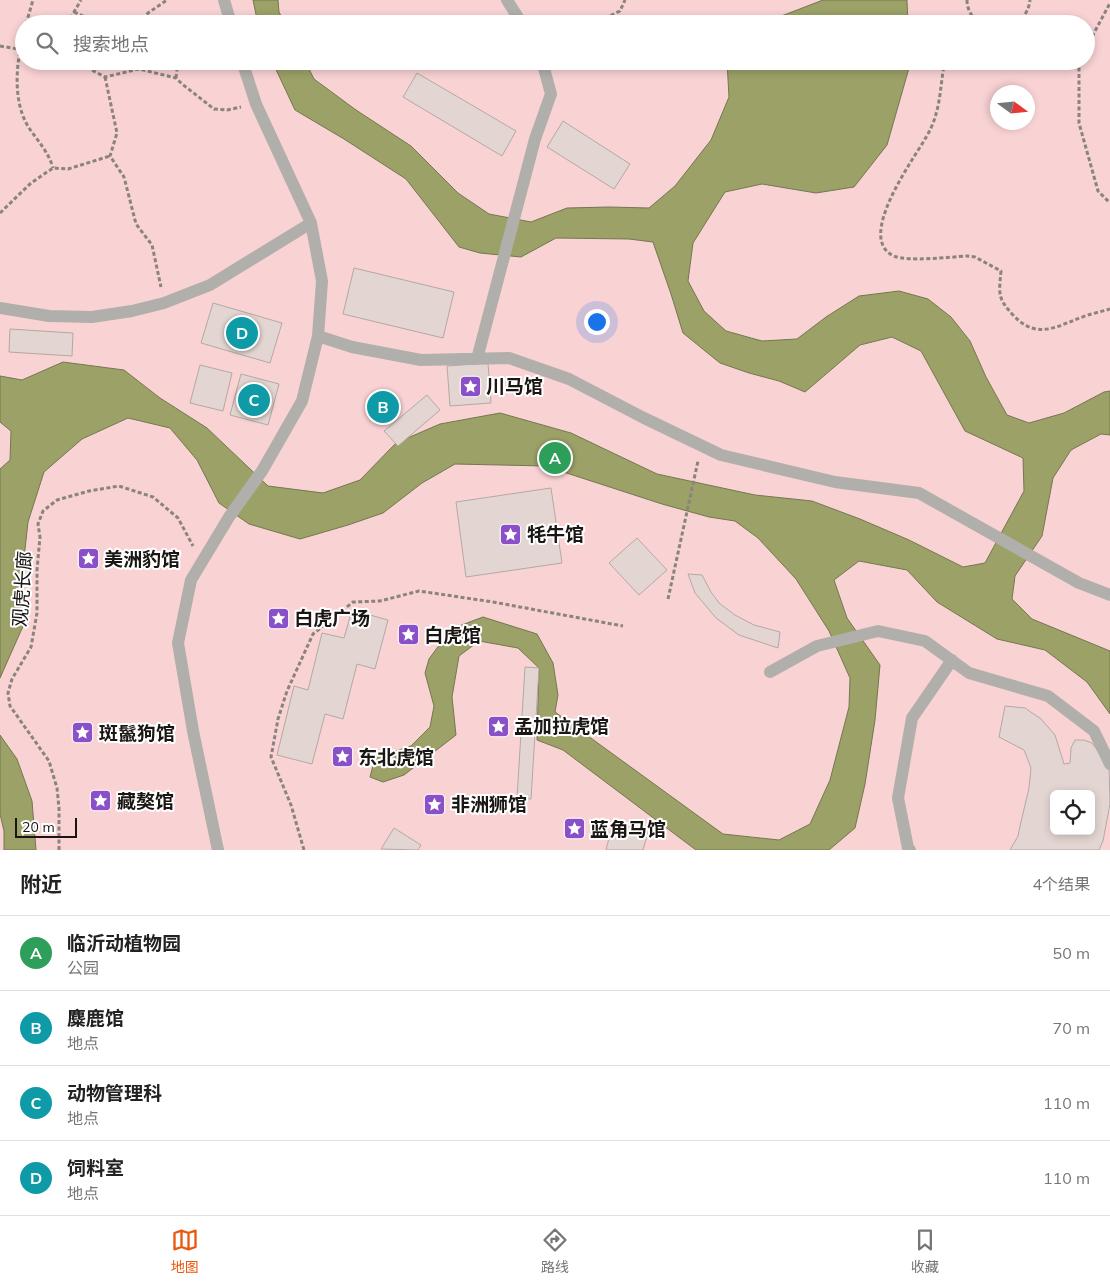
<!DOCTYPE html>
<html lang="zh">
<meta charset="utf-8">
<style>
:root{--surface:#fff;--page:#f6f6f6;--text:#222;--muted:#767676;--line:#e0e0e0;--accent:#ea580c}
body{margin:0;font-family:Mulish,"Noto Sans SC",sans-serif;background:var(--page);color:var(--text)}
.controls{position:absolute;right:15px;bottom:15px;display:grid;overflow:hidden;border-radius:8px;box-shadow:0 2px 8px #0003}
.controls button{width:45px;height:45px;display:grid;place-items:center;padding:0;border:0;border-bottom:1px solid var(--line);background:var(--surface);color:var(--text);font:25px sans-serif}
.compass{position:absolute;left:990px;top:85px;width:45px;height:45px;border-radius:50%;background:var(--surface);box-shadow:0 2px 8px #0003;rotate:105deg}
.scale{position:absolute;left:15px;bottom:12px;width:62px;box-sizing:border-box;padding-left:5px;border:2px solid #1a1614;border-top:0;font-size:14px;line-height:18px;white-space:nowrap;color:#1a1614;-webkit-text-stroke:4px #fff;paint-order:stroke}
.you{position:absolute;left:596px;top:321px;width:18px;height:18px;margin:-12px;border:4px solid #fff;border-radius:50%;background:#1a73e8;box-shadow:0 0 0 8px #1a73e833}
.badge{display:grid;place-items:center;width:32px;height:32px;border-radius:50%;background:var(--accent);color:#fff;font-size:16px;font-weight:700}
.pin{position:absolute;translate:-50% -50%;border:2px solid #fff;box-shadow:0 1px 5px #0006}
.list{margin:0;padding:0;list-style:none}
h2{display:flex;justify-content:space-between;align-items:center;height:65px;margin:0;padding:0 20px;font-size:21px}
h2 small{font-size:16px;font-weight:400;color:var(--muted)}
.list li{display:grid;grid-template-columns:32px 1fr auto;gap:15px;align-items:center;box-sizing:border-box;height:75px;padding:0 20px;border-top:1px solid var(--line)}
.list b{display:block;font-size:19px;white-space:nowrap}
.list p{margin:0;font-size:16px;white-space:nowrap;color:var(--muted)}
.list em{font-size:16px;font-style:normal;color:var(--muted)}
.icon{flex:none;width:28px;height:28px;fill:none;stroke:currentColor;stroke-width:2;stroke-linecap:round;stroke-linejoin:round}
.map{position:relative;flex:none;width:1110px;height:850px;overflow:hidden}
.search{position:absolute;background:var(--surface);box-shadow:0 2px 8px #0003;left:15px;right:15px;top:15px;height:55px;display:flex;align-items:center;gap:12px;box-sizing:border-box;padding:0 18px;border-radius:28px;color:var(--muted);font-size:19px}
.sheet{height:365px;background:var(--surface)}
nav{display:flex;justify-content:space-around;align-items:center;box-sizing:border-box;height:70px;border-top:1px solid var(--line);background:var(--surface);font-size:14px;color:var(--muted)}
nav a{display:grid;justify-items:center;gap:2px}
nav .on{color:var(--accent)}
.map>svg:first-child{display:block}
.green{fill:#f9d2d4;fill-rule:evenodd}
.water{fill:#9ca168;stroke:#75774f}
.building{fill:#e3d6d2;stroke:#b4a8a4;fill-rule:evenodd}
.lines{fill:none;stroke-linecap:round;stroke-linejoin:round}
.path{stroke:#8a837e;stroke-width:3;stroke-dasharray:4 2.5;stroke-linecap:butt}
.service{stroke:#b1afab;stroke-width:12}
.labels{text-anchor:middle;stroke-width:4;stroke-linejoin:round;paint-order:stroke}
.poi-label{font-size:19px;font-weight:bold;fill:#1a1614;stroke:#fff;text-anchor:start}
.street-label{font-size:19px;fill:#1a1614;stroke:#fff}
</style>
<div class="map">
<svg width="1110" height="850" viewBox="0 0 1110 850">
<rect width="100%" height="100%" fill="#f9f0e8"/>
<path class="green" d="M 0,0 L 1110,0 L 1110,850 L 0,850 ZM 24,24 L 1086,24 L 1086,61 L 24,61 ZM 998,92 L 1028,92 L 1028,122 L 998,122 ZM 1054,794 L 1091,794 L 1091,831 L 1054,831 Z"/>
<path class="water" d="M 253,0 L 278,0 L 279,12 L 285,24 L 258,24 Z
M 823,0 L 907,0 L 908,24 L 751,24 L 784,15 Z
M 272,61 L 305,61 L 314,79 L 356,110 L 411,146 L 458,193 L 489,214 L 531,222 L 567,208 L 609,207 L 649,208 L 675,186 L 711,140 L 729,97 L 727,61 L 911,61 L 887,145 L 854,187 L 816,193 L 762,184 L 725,192 L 693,243 L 688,281 L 704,311 L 726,331 L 762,341 L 797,339 L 826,317 L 859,296 L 899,291 L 928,299 L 951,317 L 970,341 L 986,377 L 1007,415 L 1029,423 L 1064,413 L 1104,392 L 1110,391 L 1110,435 L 1101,434 L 1071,450 L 1053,478 L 1042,536 L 1015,576 L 1012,599 L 1032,619 L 1110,651 L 1110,714 L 1087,682 L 1045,650 L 997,639 L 937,602 L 907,570 L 859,561 L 834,580 L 847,618 L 880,665 L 875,720 L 865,784 L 855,828 L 829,850 L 696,850 L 563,750 L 537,740 L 539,668 L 518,648 L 479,641 L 459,656 L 452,697 L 456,735 L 404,775 L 383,782 L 370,777 L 375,758 L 411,746 L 430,727 L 434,706 L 425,673 L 429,659 L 451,629 L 483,617 L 537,634 L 553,663 L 558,695 L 555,712 L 723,834 L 779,840 L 810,824 L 830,780 L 849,707 L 850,678 L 829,631 L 796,579 L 758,538 L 735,521 L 709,517 L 662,504 L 545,466 L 455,464 L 422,483 L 383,513 L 348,525 L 300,539 L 249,524 L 219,503 L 197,460 L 170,428 L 128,418 L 82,439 L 44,472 L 28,522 L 22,576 L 24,624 L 0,678 L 0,469 L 10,460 L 11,431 L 0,422 L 0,376 L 22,380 L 63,362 L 124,370 L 160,398 L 207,428 L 268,486 L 323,493 L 360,480 L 396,443 L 440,424 L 500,413 L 571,433 L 657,474 L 755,495 L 812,501 L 860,519 L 909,540 L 963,567 L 985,563 L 1024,491 L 1023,458 L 965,431 L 921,351 L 892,337 L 860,345 L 805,392 L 779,381 L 749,373 L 720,363 L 683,333 L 671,294 L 653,242 L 629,239 L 556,238 L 521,257 L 480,253 L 459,247 L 406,179 L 344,139 L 295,110 Z
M 0,735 L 17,759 L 32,801 L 36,850 L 4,850 L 4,831 L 0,814 Z"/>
<path class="building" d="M 417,73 L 516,131 L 502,156 L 403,97 Z
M 563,121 L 630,164 L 614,189 L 547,147 Z
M 354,268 L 454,292 L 443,338 L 343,314 Z
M 213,303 L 282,323 L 270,363 L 201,343 Z
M 10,329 L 73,333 L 72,356 L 9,352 Z
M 488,363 L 491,403 L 450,406 L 447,366 Z
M 200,365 L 232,373 L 223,411 L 190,403 Z
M 241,374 L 279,384 L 268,425 L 230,415 Z
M 427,395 L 440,410 L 398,446 L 384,431 Z
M 551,488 L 562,563 L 466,577 L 456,502 Z
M 637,538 L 667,570 L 639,595 L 609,563 Z
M 688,574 L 702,575 L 711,592 L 719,603 L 735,615 L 754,625 L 780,632 L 778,648 L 739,635 L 716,618 L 695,593 Z
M 352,610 L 388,620 L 375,669 L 357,664 L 343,719 L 325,714 L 312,764 L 277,755 L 294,686 L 308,690 L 322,633 L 344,638 Z
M 525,667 L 539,668 L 531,799 L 517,798 Z
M 1005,706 L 1025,708 L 1041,719 L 1055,735 L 1064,764 L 1070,763 L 1071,748 L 1075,740 L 1084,740 L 1092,743 L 1109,766 L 1110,804 L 1103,841 L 1099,850 L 1010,850 L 1018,836 L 1020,826 L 1029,788 L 1031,768 L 1024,750 L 999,737 ZM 1054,794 L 1091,794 L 1091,831 L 1054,831 Z
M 613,822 L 648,832 L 643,850 L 606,850 Z
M 394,828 L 421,845 L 418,850 L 381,849 Z"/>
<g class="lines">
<path class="path" d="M 967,0 C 967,10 972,17 979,24
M 74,12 L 100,24
M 26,24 L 33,0
M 67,24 L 81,0
M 138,24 L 148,13 L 167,0
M 593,24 L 620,11 L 625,0
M 966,24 L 972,16
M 1017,24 C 1024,17 1029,10 1030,0
M 24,33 C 16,62 12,101 29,128 C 38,141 49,153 53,168
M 0,46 L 24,50
M 1086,48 L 1110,3
M 75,61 L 105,77 L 139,69 L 176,78 L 182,84 L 214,109 L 227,110 L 241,107
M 139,61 L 139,69
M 945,61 C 941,79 941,97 936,114 C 934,122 930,131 925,139 C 913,160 855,239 894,256 C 907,262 951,257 967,256 L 975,257 L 1001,271 C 999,294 997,298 1014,316 C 1039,342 1060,324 1088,315 C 1095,313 1103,311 1110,309
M 1079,61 L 1079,123 L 1098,191 L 1110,203
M 105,77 L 117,133 L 110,156 L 124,177 L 136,224 L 152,245 L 161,287
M 176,78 L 178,61
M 0,213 L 31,183 L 53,168 L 68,169 L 110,156
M 668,599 L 698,461
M 59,850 L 59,808 L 57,788 L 49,761 L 10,706 L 8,693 L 12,679 L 31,647 L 37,613 L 37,570 L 40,537 L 38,524 L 43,511 L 57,500 L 89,491 L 119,486 L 153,497 L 178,518 L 193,546
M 304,850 L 291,805 L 271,757 L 278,719 L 287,691 L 313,634 L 353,602 L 380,601 L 419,591 L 493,602 L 623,626"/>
<path class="service" d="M 224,0 L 231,24
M 507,0 L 522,24
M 242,61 L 256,104 L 311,223
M 0,308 L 49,316 L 92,317 L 132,311 L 164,303 L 210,285 L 311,223 L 322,281 L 318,336 L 302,401 L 262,471 L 229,517 L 191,580 L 178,643 L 193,731 L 218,850
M 318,336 L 352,347 L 421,360 L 509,358 L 569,379 L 644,418 L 721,455 L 835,482 L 919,493 L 1079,583 L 1110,595
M 477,359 L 535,139 L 551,94 L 542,61
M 770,672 L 817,646 L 878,631 L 925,641 L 969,673 L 1048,696 L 1094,731 L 1110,764
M 910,850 L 908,848 L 898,798 L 912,718 L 952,660"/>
</g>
<defs>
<symbol id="sight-square" viewBox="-11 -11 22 22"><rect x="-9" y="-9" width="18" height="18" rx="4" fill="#8950c8" stroke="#fff"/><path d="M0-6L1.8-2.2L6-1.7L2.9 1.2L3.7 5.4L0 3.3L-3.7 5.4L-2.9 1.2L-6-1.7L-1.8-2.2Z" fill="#fff"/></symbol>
</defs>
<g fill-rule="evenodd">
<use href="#sight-square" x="458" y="374" width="25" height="25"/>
<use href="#sight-square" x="498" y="522" width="25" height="25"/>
<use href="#sight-square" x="76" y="546" width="25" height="25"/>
<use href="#sight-square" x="266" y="606" width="25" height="25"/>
<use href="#sight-square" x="396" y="622" width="25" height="25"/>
<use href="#sight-square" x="486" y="714" width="25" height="25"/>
<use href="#sight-square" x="70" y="720" width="25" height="25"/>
<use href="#sight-square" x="330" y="744" width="25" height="25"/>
<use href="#sight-square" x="88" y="788" width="25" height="25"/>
<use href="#sight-square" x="422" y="792" width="25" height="25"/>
<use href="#sight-square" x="562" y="816" width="25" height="25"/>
</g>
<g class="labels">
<g class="poi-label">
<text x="486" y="393">川马馆</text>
<text x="527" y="541">牦牛馆</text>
<text x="104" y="566">美洲豹馆</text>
<text x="294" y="625">白虎广场</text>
<text x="424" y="642">白虎馆</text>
<text x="514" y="733">孟加拉虎馆</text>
<text x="99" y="740">斑鬣狗馆</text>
<text x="358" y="764">东北虎馆</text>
<text x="117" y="808">藏獒馆</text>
<text x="451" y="811">非洲狮馆</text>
<text x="590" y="836">蓝角马馆</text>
</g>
<g class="street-label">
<text transform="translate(22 589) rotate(-86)" y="7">观虎长廊</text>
</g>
</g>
</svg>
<div class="controls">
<button><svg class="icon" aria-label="locate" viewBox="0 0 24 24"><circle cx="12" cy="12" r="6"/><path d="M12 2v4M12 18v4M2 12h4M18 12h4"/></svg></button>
</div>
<svg class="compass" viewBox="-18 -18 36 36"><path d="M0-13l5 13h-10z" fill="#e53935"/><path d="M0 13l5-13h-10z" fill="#767676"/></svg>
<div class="scale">20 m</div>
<div class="you"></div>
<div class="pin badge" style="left:555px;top:458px;background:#2e9e5b">A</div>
<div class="pin badge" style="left:383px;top:407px;background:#0f9aa8">B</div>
<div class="pin badge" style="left:254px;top:400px;background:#0f9aa8">C</div>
<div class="pin badge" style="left:242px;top:333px;background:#0f9aa8">D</div>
<div class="search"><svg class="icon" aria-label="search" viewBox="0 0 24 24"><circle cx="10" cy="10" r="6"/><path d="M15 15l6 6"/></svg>搜索地点</div>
</div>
<section class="sheet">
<h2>附近<small>4个结果</small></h2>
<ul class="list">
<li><span class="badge" style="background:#2e9e5b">A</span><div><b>临沂动植物园</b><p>公园</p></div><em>50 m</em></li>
<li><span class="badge" style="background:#0f9aa8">B</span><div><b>麋鹿馆</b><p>地点</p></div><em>70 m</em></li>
<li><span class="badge" style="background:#0f9aa8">C</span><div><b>动物管理科</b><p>地点</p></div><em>110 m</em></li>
<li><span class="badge" style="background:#0f9aa8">D</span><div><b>饲料室</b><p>地点</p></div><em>110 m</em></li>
</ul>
</section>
<nav>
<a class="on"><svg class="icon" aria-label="map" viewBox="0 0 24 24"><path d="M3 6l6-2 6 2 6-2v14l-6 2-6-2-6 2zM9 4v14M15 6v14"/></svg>地图</a>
<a><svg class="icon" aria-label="directions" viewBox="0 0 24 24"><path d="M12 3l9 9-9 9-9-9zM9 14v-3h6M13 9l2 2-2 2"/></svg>路线</a>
<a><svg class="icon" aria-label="saved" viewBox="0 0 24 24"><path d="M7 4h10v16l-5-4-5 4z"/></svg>收藏</a>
</nav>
